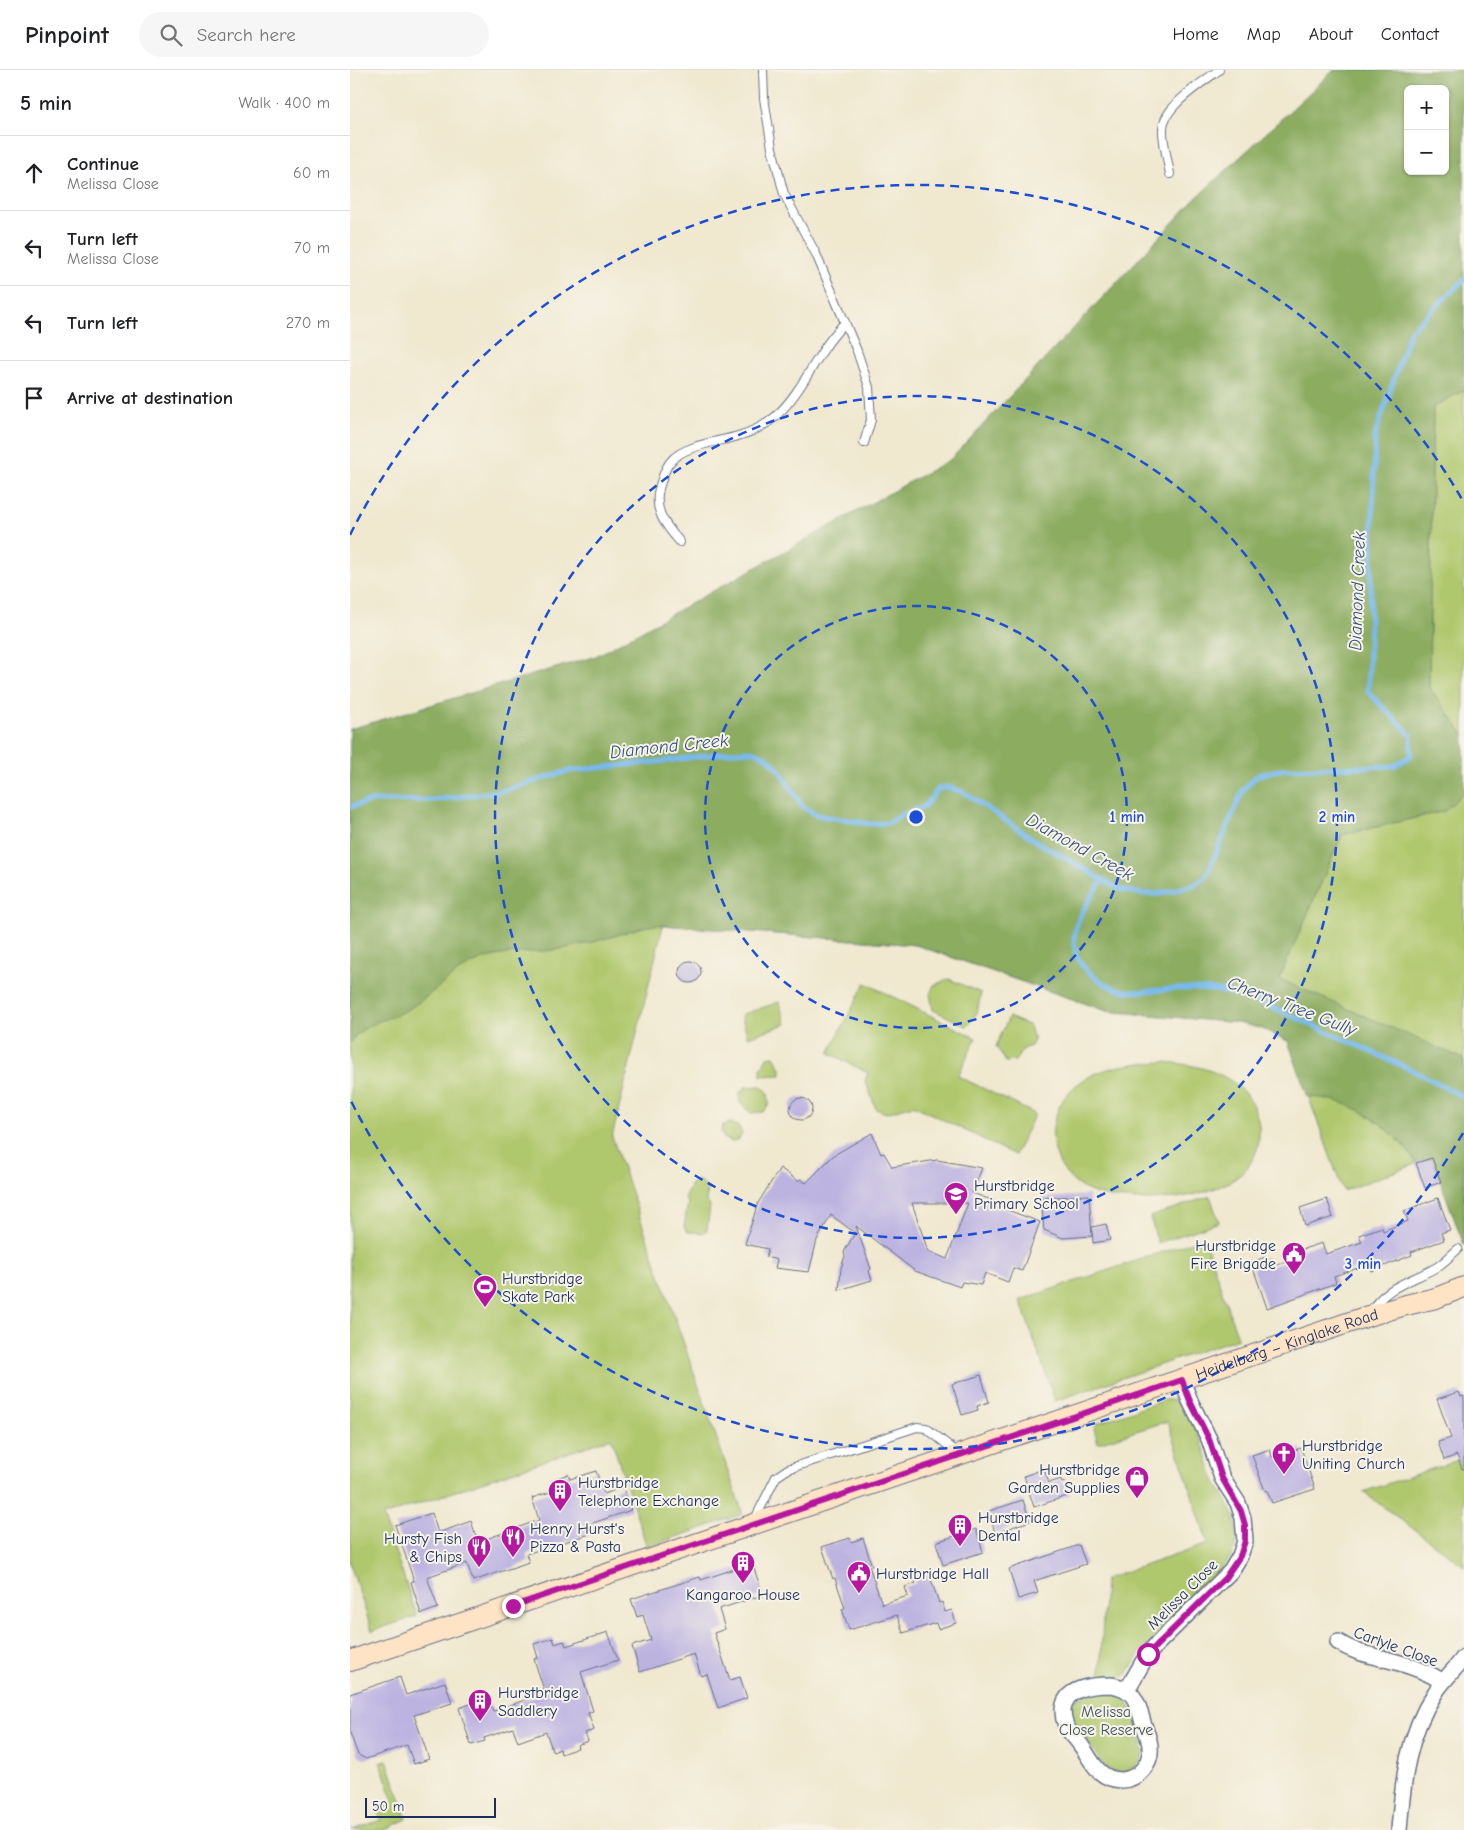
<!DOCTYPE html>
<meta charset="utf-8">
<style>
:root{--surface:#fff;--page:#f6f6f6;--text:#202124;--muted:#757577;--line:#e0e0e0}
body{margin:0;font-family:"Comic Neue",sans-serif;background:var(--page);color:var(--text)}
.controls{position:absolute;right:15px;top:15px;display:grid;overflow:hidden;border-radius:8px;box-shadow:0 1px 4px #0004}
.controls button{width:45px;height:45px;display:grid;place-items:center;padding:0;border:0;border-bottom:1px solid var(--line);background:var(--surface);color:var(--text);font:25px sans-serif}
.scale{position:absolute;left:15px;bottom:12px;width:131px;box-sizing:border-box;padding-left:5px;border:2px solid #1b2f5e;border-top:0;font-size:14px;line-height:18px;white-space:nowrap;color:#1b2f5e;-webkit-text-stroke:4px #f7f3e8;paint-order:stroke}
.stop{position:absolute;width:15px;height:15px;margin:-11px;border:4px solid #b5179e;border-radius:50%;background:#fff}
.stop.end{background:#b5179e;border-color:#fff;box-shadow:0 1px 5px #0008}
.list{margin:0;padding:0;list-style:none}
h2{display:flex;justify-content:space-between;align-items:center;height:65px;margin:0;padding:0 20px;font-size:21px}
h2 small{font-size:16px;font-weight:400;color:var(--muted)}
.list li{display:grid;grid-template-columns:32px 1fr auto;gap:15px;align-items:center;box-sizing:border-box;height:75px;padding:0 20px;border-top:1px solid var(--line)}
.list b{display:block;font-size:19px;white-space:nowrap}
.list p{margin:0;font-size:16px;white-space:nowrap;color:var(--muted)}
.list em{font-size:16px;font-style:normal;color:var(--muted)}
.icon{flex:none;width:28px;height:28px;fill:none;stroke:currentColor;stroke-width:2;stroke-linecap:round;stroke-linejoin:round}
.map{position:relative;flex:none;width:1114px;height:1760px;overflow:hidden}
header{display:flex;align-items:center;gap:30px;box-sizing:border-box;height:70px;padding:0 25px;background:var(--surface);border-bottom:1px solid var(--line)}
header strong{font-size:24px}
nav{display:flex;gap:28px;margin-inline-start:auto;font-size:18px}
.search{width:350px;height:45px;background:var(--page);display:flex;align-items:center;gap:12px;box-sizing:border-box;padding:0 18px;border-radius:28px;color:var(--muted);font-size:19px}
main{display:flex}
aside{flex:1;background:var(--surface)}
.map>svg:first-child{display:block}
.green{fill:#b0c86d;stroke:#667c66}
.forest{fill:#8cac60;stroke:#546e5f;fill-rule:evenodd}
.lines{fill:none;stroke-linecap:round;stroke-linejoin:round}
.stream{stroke:#77baed;stroke-width:5}
.building{fill:#bcb3e1;fill-rule:evenodd}
.lane-casing{stroke:#667086;stroke-width:10}
.street-casing{stroke:#667086;stroke-width:18}
.secondary-casing{stroke:#667086;stroke-width:22}
.lane{stroke:#fff;stroke-width:8}
.street{stroke:#fff;stroke-width:15}
.secondary{stroke:#fee4c5;stroke-width:20}
.route{stroke:#b5179e;stroke-width:6}
.ring{fill:none;stroke:#1d4ed8;stroke-width:2.5;stroke-dasharray:9 6}
.labels{text-anchor:middle;stroke-width:4;stroke-linejoin:round;paint-order:stroke}
.poi-label{font-size:16px;fill:#1b2f5e;stroke:#f7f3e8;text-anchor:start}
.street-label{font-size:16px;fill:#1b2f5e;stroke:#f7f3e8}
.park-label{font-size:16px;fill:#405562;stroke:#f7f3e8}
.water-label{font-size:18px;font-style:italic;fill:#325282;stroke:#f7f3e8}
.centre{fill:#1d4ed8;stroke:#f7f3e8;stroke-width:2.5}
.ring-label{font-size:15px;text-anchor:middle;font-weight:bold;fill:#1d4ed8;stroke:#f7f3e8;stroke-width:4;stroke-linejoin:round;paint-order:stroke}
</style>
<header>
<strong>Pinpoint</strong>
<div class="search"><svg class="icon" aria-label="search" viewBox="0 0 24 24"><circle cx="10" cy="10" r="6"/><path d="M15 15l6 6"/></svg>Search here</div>
<nav><a>Home</a><a>Map</a><a>About</a><a>Contact</a></nav>
</header>
<main>
<aside>
<h2>5 min<small>Walk · 400 m</small></h2>
<ul class="list">
<li><svg class="icon" aria-label="ahead" viewBox="0 0 24 24"><path d="M12 20V5M6 11l6-6 6 6"/></svg><div><b>Continue</b><p>Melissa Close</p></div><em>60 m</em></li>
<li><svg class="icon" aria-label="left" viewBox="0 0 24 24"><path d="M17 20v-9H6M10 6l-5 5 5 5"/></svg><div><b>Turn left</b><p>Melissa Close</p></div><em>70 m</em></li>
<li><svg class="icon" aria-label="left" viewBox="0 0 24 24"><path d="M17 20v-9H6M10 6l-5 5 5 5"/></svg><div><b>Turn left</b></div><em>270 m</em></li>
<li><svg class="icon" aria-label="arrive" viewBox="0 0 24 24"><path d="M6 21V4h12l-3 4 3 4H6"/></svg><div><b>Arrive at destination</b></div></li>
</ul>
</aside>
<div class="map">
<svg width="1114" height="1760" viewBox="0 0 1114 1760">
<rect width="100%" height="100%" fill="#f7f3e8"/>
<filter id="ink" filterUnits="userSpaceOnUse"><feTurbulence type="fractalNoise" baseFrequency=".02" numOctaves="2"/><feDisplacementMap in="SourceGraphic" scale="10" xChannelSelector="R" yChannelSelector="G"/><feConvolveMatrix kernelMatrix="1 2 1 2 8 2 1 2 1" color-interpolation-filters="sRGB"/></filter>
<filter id="wash" filterUnits="userSpaceOnUse"><feTurbulence type="fractalNoise" baseFrequency=".0096" numOctaves="4" result="noise"/><feDisplacementMap in="SourceGraphic" scale="20" xChannelSelector="R" yChannelSelector="G"/><feGaussianBlur stdDeviation="1.12" result="paint"/><feColorMatrix in="noise" values="0 0 0 0 0 0 0 0 0 0 0 0 0 0 0 0 0 1.4 0 .05"/><feComposite in="paint" operator="in"/></filter>
<g filter="url(#wash)">
<rect width="100%" height="100%" fill="#f0e8cf"/>
<path class="green" d="M 1114,320 L 1114,665 L 1079,618 L 1083,337 Z
M 1114,722 L 1114,1175 L 1082,1088 L 993,1121 L 938,971 L 913,959 L 889,953 L 757,941 L 566,875 L 313,855 L 262,1067 L 393,1444 L 297,1477 L 261,1368 L 33,1446 L 67,1546 L 22,1561 L 0,1494 L 0,737 L 929,909 L 992,765 L 1094,741 Z
M 599,909 L 631,923 L 627,943 L 617,956 L 583,940 L 580,924 L 584,915 Z
M 515,913 L 626,968 L 608,1006 L 685,1044 L 665,1085 L 563,1035 L 536,1043 L 526,1039 L 515,1010 L 518,1003 L 479,983 Z
M 429,932 L 436,954 L 398,967 L 391,945 Z
M 659,947 L 680,956 L 684,970 L 681,976 L 674,978 L 665,991 L 656,992 L 646,976 Z
M 424,986 L 431,998 L 431,1005 L 411,1006 L 411,999 L 417,987 Z
M 815,992 C 849,995 888,1003 904,1038 C 914,1060 910,1087 891,1104 C 859,1132 768,1139 731,1117 C 718,1109 709,1096 705,1081 C 700,1063 703,1046 713,1030 C 735,997 778,993 815,992 Z
M 411,1016 L 418,1022 L 419,1035 L 413,1042 L 401,1043 L 390,1033 L 389,1024 L 395,1017 Z
M 381,1053 L 389,1057 L 392,1064 L 389,1069 L 382,1072 L 374,1068 L 371,1061 L 373,1055 Z
M 346,1111 L 350,1111 L 358,1119 L 356,1131 L 360,1136 L 357,1160 L 353,1163 L 338,1162 L 334,1157 L 338,1133 L 335,1129 L 336,1123 L 339,1121 L 340,1115 Z
M 860,1126 L 869,1152 L 808,1173 L 800,1147 Z
M 854,1168 L 888,1268 L 705,1331 L 670,1230 Z
M 815,1330 C 844,1326 856,1391 865,1410 C 874,1430 886,1439 887,1463 C 888,1476 881,1487 873,1497 L 788,1586 L 777,1604 L 770,1608 L 750,1609 L 755,1509 L 858,1474 L 818,1351 L 748,1373 L 744,1358 L 748,1353 Z
M 1114,1388 L 1114,1496 L 1013,1422 Z
M 760,1622 C 766,1624 772,1626 776,1631 C 784,1638 796,1679 792,1688 C 789,1695 782,1700 774,1702 C 755,1705 748,1687 739,1673 C 727,1655 716,1654 723,1630 L 737,1624 Z
M 37,1690 L 57,1749 L 33,1760 L 2,1760 L 31,1750 L 27,1738 L 44,1732 L 30,1692 Z"/>
<path class="forest" d="M 984,0 L 1114,0 L 1114,320 L 1083,337 L 1079,617 L 1114,665 L 1114,722 L 1095,741 L 992,765 L 929,909 L 1114,989 L 1114,1175 L 1082,1088 L 1066,1093 C 1042,1056 1003,1028 958,1027 L 938,971 L 913,959 L 889,953 L 757,941 L 566,875 L 313,855 C 296,854 278,862 261,867 C 247,871 232,875 217,878 C 191,883 163,881 137,888 C 102,898 81,930 48,944 C 29,952 12,955 0,973 L 0,659 L 246,586 L 601,389 L 844,130 ZM 1058,19 L 1095,19 L 1095,101 L 1058,101 Z"/>
<g class="lines">
<path class="stream" d="M 0,737 L 22,731 L 85,730 L 152,721 L 218,701 L 315,691 L 382,682 L 402,681 L 415,686 L 421,691 L 429,700 L 453,737 L 467,745 L 520,754 L 538,753 L 553,744 L 574,737 L 588,719 L 597,717 L 613,722 L 689,773 L 769,819 L 792,824 L 809,824 L 844,815 L 856,807 L 893,720 L 908,705 L 933,699 L 1044,696 L 1061,686 L 1061,665 L 1018,622 L 1025,366 L 1060,261 L 1114,210
M 753,810 C 736,834 711,866 732,895 C 736,900 741,904 746,908 C 771,928 792,921 822,919 C 835,918 850,919 863,920 C 905,926 953,951 991,968 C 1032,987 1075,1004 1114,1028"/>
</g>
<g id="blocks">
<path class="building" d="M329 902a11 11 0 1 1 22 0a11 11 0 1 1-22 0Z
M440 1039a11 11 0 1 1 22 0a11 11 0 1 1-22 0Z
M 522,1063 L 531,1084 L 534,1083 L 542,1097 L 587,1090 L 632,1098 L 622,1123 L 653,1134 L 652,1138 L 690,1152 L 672,1201 L 663,1198 L 658,1212 L 635,1203 L 631,1215 L 612,1212 L 610,1217 L 565,1201 L 506,1156 L 521,1199 L 519,1201 L 522,1210 L 489,1220 L 491,1198 L 495,1186 L 494,1182 L 505,1163 L 481,1145 L 467,1170 L 459,1202 L 425,1198 L 427,1190 L 416,1187 L 418,1179 L 395,1174 L 408,1133 L 430,1098 L 448,1111 L 450,1109 L 456,1113 L 484,1085 ZM 562,1133 L 618,1133 L 597,1189 L 578,1181 Z
M 1082,1088 L 1091,1112 L 1075,1118 L 1066,1093 Z
M 739,1125 L 742,1166 L 713,1168 L 694,1160 L 691,1128 Z
M 1088,1128 L 1100,1160 L 1091,1163 L 1094,1170 L 1061,1182 L 1062,1185 L 1022,1201 L 1020,1194 L 984,1206 L 986,1213 L 917,1238 L 901,1192 L 916,1187 L 919,1197 L 946,1189 L 944,1182 L 972,1173 L 976,1184 L 1012,1172 L 1009,1165 L 1032,1157 L 1033,1161 L 1058,1151 L 1054,1141 Z
M 977,1129 L 983,1147 L 955,1156 L 950,1138 Z
M 756,1154 L 760,1170 L 743,1173 L 742,1157 Z
M 631,1305 L 639,1332 L 627,1336 L 628,1340 L 612,1345 L 602,1314 Z
M 1109,1322 L 1111,1327 L 1114,1326 L 1114,1399 L 1112,1399 L 1107,1385 L 1094,1390 L 1088,1372 L 1101,1368 L 1087,1329 Z
M 951,1378 L 965,1419 L 922,1433 L 917,1420 L 915,1421 L 902,1385 L 920,1379 L 922,1387 Z
M 694,1399 L 699,1413 L 711,1409 L 712,1413 L 715,1412 L 720,1425 L 684,1437 L 674,1406 Z
M 246,1401 L 254,1424 L 273,1417 L 281,1440 L 237,1455 L 240,1464 L 176,1484 L 179,1492 L 123,1511 L 117,1493 L 77,1507 L 88,1538 L 71,1544 L 61,1512 L 64,1511 L 45,1455 L 82,1443 L 88,1463 L 121,1451 L 128,1472 L 189,1450 L 182,1428 L 209,1419 L 205,1409 L 218,1404 L 220,1409 Z
M 673,1430 L 680,1451 L 645,1463 L 639,1441 Z
M 626,1459 L 633,1482 L 593,1495 L 586,1472 Z
M 500,1468 L 501,1472 L 513,1468 L 522,1496 L 519,1496 L 532,1534 L 558,1526 L 555,1517 L 566,1513 L 564,1509 L 579,1504 L 589,1533 L 592,1532 L 595,1542 L 602,1540 L 606,1553 L 588,1559 L 586,1553 L 553,1563 L 547,1545 L 499,1560 L 492,1539 L 495,1538 L 485,1508 L 483,1509 L 472,1477 Z
M 729,1475 L 736,1494 L 684,1511 L 688,1523 L 668,1529 L 659,1499 Z
M 402,1493 L 413,1525 L 369,1539 L 375,1559 L 364,1563 L 380,1610 L 390,1607 L 397,1628 L 368,1638 L 357,1604 L 351,1606 L 344,1584 L 290,1602 L 282,1576 L 301,1570 L 293,1545 L 287,1547 L 281,1529 L 350,1507 L 351,1510 Z
M 258,1562 L 268,1590 L 231,1602 L 243,1641 L 238,1643 L 244,1660 L 235,1663 L 238,1671 L 227,1675 L 228,1678 L 211,1684 L 210,1679 L 203,1682 L 196,1662 L 168,1672 L 163,1658 L 134,1668 L 135,1671 L 121,1675 L 109,1638 L 123,1633 L 126,1641 L 141,1635 L 143,1641 L 195,1623 L 184,1589 L 188,1588 L 184,1574 L 203,1568 L 205,1574 L 214,1571 L 216,1576 Z
M 50,1607 L 56,1625 L 95,1612 L 102,1633 L 64,1645 L 79,1689 L 64,1694 L 57,1675 L 16,1689 L 8,1685 L 0,1663 L 0,1624 Z"/>
</g>
</g>
<g filter="url(#ink)">
<use href="#blocks" fill-opacity="0" stroke="#667086" stroke-width="1"/>
<g class="lines">
<defs>
<path id="lane" d="M 413,0 L 414,28 L 422,78 L 434,124 L 466,184 L 507,281 L 519,317 L 521,350 L 514,373
M 820,104 C 818,92 812,69 813,58 C 814,36 853,12 869,0
M 330,472 C 315,455 302,439 310,415 C 313,407 315,397 321,391 C 334,375 369,372 388,366 C 402,362 417,355 428,344 C 447,326 459,301 474,279 C 480,269 488,261 495,252
M 1020,1243 C 1034,1216 1063,1211 1087,1197 C 1095,1192 1101,1185 1108,1179
M 404,1451 L 426,1407 L 438,1399 L 567,1357 L 576,1358 L 608,1383"/>
<path id="street" d="M 988,1572 C 1004,1583 1021,1585 1039,1590 C 1058,1595 1077,1601 1093,1612
M 761,1615 C 768,1616 776,1618 781,1624 C 788,1631 790,1643 793,1652 C 795,1660 800,1669 800,1677 C 802,1694 787,1710 771,1710 C 747,1709 742,1690 730,1674 C 726,1668 720,1663 716,1656 C 714,1651 713,1646 713,1641 C 714,1617 742,1615 761,1615 Z
M 777,1620 L 793,1592 L 805,1576 L 881,1501 L 890,1486 L 895,1471 L 893,1448 L 888,1433 L 872,1408 L 859,1369 L 840,1331 L 832,1310
M 1049,1760 C 1053,1710 1057,1666 1085,1623 C 1093,1610 1105,1600 1114,1587"/>
<g id="secondary">
<path id="s1" d="M 0,1591 L 1018,1246 L 1056,1235 L 1086,1228 L 1114,1217"/>
</g>
</defs>
<use href="#lane" class="lane-casing"/>
<use href="#street" class="street-casing"/>
<use href="#secondary" class="secondary-casing"/>
<use href="#lane" class="lane"/>
<use href="#street" class="street"/>
<use href="#secondary" class="secondary"/>
</g>
</g>
<g class="lines" filter="url(#ink)">
<path class="route" d="M 163,1536 L 832,1310 L 840,1331 L 859,1369 L 872,1408 L 891,1441 L 895,1455 L 895,1471 L 890,1486 L 875,1508 L 798,1584"/>
</g>
<g class="ring">
<circle cx="566" cy="747" r="211"/>
<circle cx="566" cy="747" r="421"/>
<path d="M1113 1063A632 632 0 0 1 0 1029M0 465A632 632 0 0 1 1113 431"/>
</g>
<defs>
<symbol id="school-pin" viewBox="-11 -11 22 30"><path d="M0 17L-7.5 6A9.5 9.5 0 1 1 7.5 6Z" fill="#b5179e" stroke="#f7f3e8"/><path d="M0-5L7-2L0 1L-7-2ZM-4 1L0 2.5L4 1V4Q0 6-4 4Z" fill="#fff"/></symbol>
<symbol id="civic-pin" viewBox="-11 -11 22 30"><path d="M0 17L-7.5 6A9.5 9.5 0 1 1 7.5 6Z" fill="#b5179e" stroke="#f7f3e8"/><path d="M-.6-6.5H3V-4.5H.6V-3L4-1V1h2V6H-6V1h2V-1L-.6-3ZM-1.2 2.5V6h2.4V2.5Z" fill="#fff"/></symbol>
<symbol id="stadium-pin" viewBox="-11 -11 22 30"><path d="M0 17L-7.5 6A9.5 9.5 0 1 1 7.5 6Z" fill="#b5179e" stroke="#f7f3e8"/><path d="M0-5a6.5 5 0 1 0 0 10a6.5 5 0 1 0 0-10ZM-3.5-1.8h7v3.6h-7Z" fill="#fff"/></symbol>
<symbol id="church-pin" viewBox="-11 -11 22 30"><path d="M0 17L-7.5 6A9.5 9.5 0 1 1 7.5 6Z" fill="#b5179e" stroke="#f7f3e8"/><path d="M-1.2-6h2.4v3.5h3.3v2.4h-3.3V6h-2.4V-.1h-3.3v-2.4h3.3Z" fill="#fff"/></symbol>
<symbol id="shop-pin" viewBox="-11 -11 22 30"><path d="M0 17L-7.5 6A9.5 9.5 0 1 1 7.5 6Z" fill="#b5179e" stroke="#f7f3e8"/><path d="M-5-2.5h2.3a2.7 3.5 0 0 1 5.4 0H5L5.5 6h-11ZM-1.5-2.5h3a1.5 2.3 0 0 0-3 0Z" fill="#fff"/></symbol>
<symbol id="building-pin" viewBox="-11 -11 22 30"><path d="M0 17L-7.5 6A9.5 9.5 0 1 1 7.5 6Z" fill="#b5179e" stroke="#f7f3e8"/><path d="M-4-6H4V6H1V3H-1V6H-4ZM-2.5-4.3h1.7v1.8h-1.7ZM.8-4.3h1.7v1.8H.8ZM-2.5-1h1.7V.8h-1.7ZM.8-1h1.7V.8H.8Z" fill="#fff"/></symbol>
<symbol id="restaurant-pin" viewBox="-11 -11 22 30"><path d="M0 17L-7.5 6A9.5 9.5 0 1 1 7.5 6Z" fill="#b5179e" stroke="#f7f3e8"/><path d="M-5-6h1v4h1v-4h1v4h1v-4h1v5L-1.5 .5V6h-2V.5L-5-1ZM5-6V6H3V1.5H1.5Q1.5-4 5-6Z" fill="#fff"/></symbol>
</defs>
<g fill-rule="evenodd">
<use href="#school-pin" x="592" y="1110" width="28" height="38"/>
<use href="#civic-pin" x="930" y="1170" width="28" height="38"/>
<use href="#stadium-pin" x="121" y="1203" width="28" height="38"/>
<use href="#church-pin" x="920" y="1370" width="28" height="38"/>
<use href="#shop-pin" x="773" y="1394" width="28" height="38"/>
<use href="#building-pin" x="196" y="1407" width="28" height="38"/>
<use href="#building-pin" x="596" y="1442" width="28" height="38"/>
<use href="#restaurant-pin" x="149" y="1453" width="28" height="38"/>
<use href="#restaurant-pin" x="115" y="1463" width="28" height="38"/>
<use href="#building-pin" x="379" y="1479" width="28" height="38"/>
<use href="#civic-pin" x="495" y="1489" width="28" height="38"/>
<use href="#building-pin" x="116" y="1617" width="28" height="38"/>
</g>
<g class="labels">
<g class="poi-label">
<text x="624" y="1121">Hurstbridge<tspan x="624" dy="18">Primary School</tspan></text>
<text x="926" y="1181" text-anchor="end">Hurstbridge<tspan x="926" dy="18">Fire Brigade</tspan></text>
<text x="152" y="1214">Hurstbridge<tspan x="152" dy="18">Skate Park</tspan></text>
<text x="952" y="1381">Hurstbridge<tspan x="952" dy="18">Uniting Church</tspan></text>
<text x="770" y="1405" text-anchor="end">Hurstbridge<tspan x="770" dy="18">Garden Supplies</tspan></text>
<text x="228" y="1418">Hurstbridge<tspan x="228" dy="18">Telephone Exchange</tspan></text>
<text x="628" y="1453">Hurstbridge<tspan x="628" dy="18">Dental</tspan></text>
<text x="180" y="1464">Henry Hurst's<tspan x="180" dy="18">Pizza &amp; Pasta</tspan></text>
<text x="112" y="1474" text-anchor="end">Hursty Fish<tspan x="112" dy="18">&amp; Chips</tspan></text>
<text x="526" y="1509">Hurstbridge Hall</text>
<text x="393" y="1530" text-anchor="middle">Kangaroo House</text>
<text x="148" y="1628">Hurstbridge<tspan x="148" dy="18">Saddlery</tspan></text>
</g>
<g class="street-label">
<text dy="6" stroke="none"><textPath href="#s1" startOffset="989">Heidelberg – Kinglake Road</textPath></text>
<text transform="translate(832 1524) rotate(-45)" y="6">Melissa Close</text>
<text transform="translate(1046 1576) rotate(20)" y="6">Carlyle Close</text>
</g>
<g class="park-label">
<text x="756" y="1647">Melissa<tspan x="756" dy="18">Close Reserve</tspan></text>
</g>
<g class="water-label">
<text transform="translate(1007 521) rotate(-88)" y="6">Diamond Creek</text>
<text transform="translate(319 676) rotate(-6)" y="6">Diamond Creek</text>
<text transform="translate(730 777) rotate(29)" y="6">Diamond Creek</text>
<text transform="translate(942 936) rotate(21)" y="6">Cherry Tree Gully</text>
</g>
</g>
<circle cx="566" cy="747" r="8" class="centre"/>
<g class="ring-label">
<text x="777" y="752">1 min</text>
<text x="987" y="752">2 min</text>
<text x="1013" y="1199">3 min</text>
</g>
</svg>
<div class="controls">
<button>+</button>
<button>−</button>
</div>
<div class="scale">50 m</div>
<div class="stop" style="left:798px;top:1584px"></div>
<div class="stop end" style="left:163px;top:1536px"></div>
</div>
</main>
